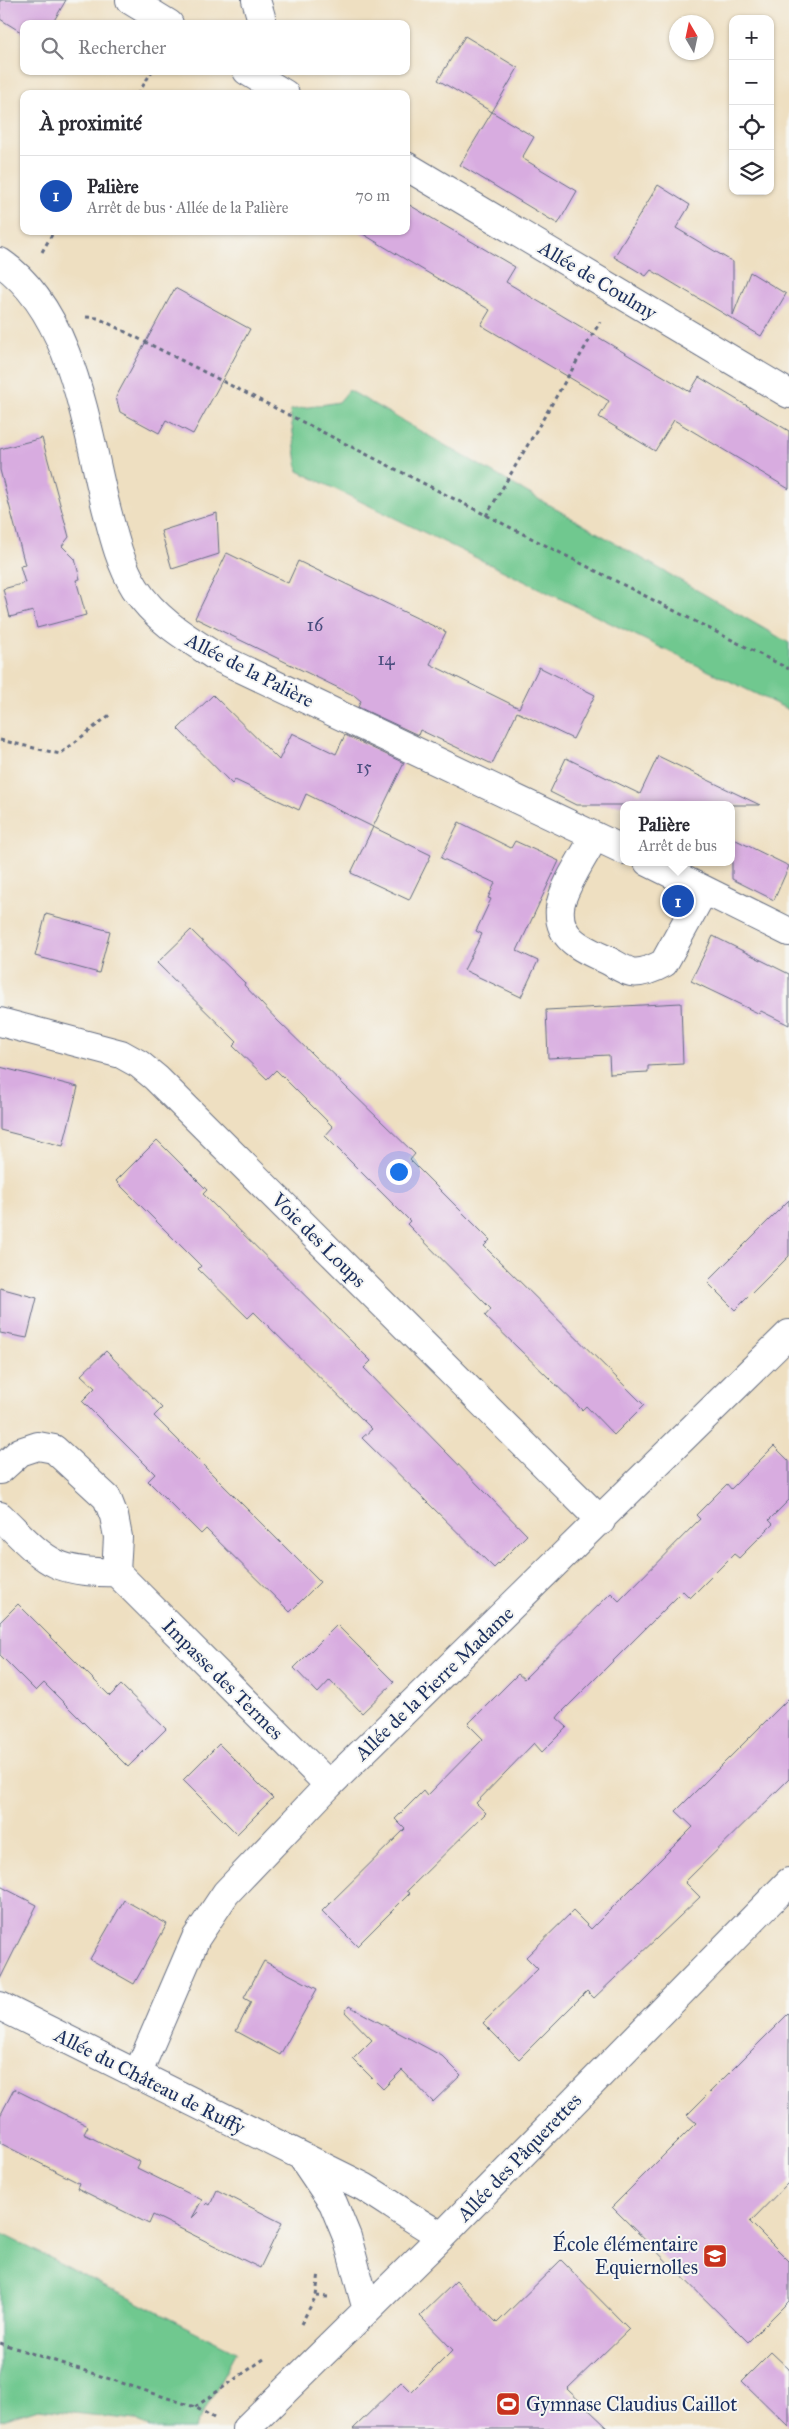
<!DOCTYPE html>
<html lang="fr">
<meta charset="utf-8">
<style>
:root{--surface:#fff;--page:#f2f2f3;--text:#2b2b33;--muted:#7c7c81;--line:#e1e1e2;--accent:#db2777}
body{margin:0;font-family:"IM FELL Great Primer",serif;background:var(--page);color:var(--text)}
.controls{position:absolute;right:15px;top:15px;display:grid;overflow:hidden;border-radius:10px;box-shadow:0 1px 4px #0004}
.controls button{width:45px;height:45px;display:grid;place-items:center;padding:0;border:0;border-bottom:1px solid var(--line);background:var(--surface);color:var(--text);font:25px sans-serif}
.compass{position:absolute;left:669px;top:15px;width:45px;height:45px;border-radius:50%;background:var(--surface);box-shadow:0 1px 4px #0004;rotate:351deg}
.you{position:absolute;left:398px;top:1171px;width:18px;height:18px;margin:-12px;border:4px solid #fff;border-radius:50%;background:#1a73e8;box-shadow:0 0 0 8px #1a73e833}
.badge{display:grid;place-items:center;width:32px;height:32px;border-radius:50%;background:var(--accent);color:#fff;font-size:16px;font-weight:700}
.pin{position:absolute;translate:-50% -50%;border:2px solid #fff;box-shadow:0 1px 5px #0006}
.popup{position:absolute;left:620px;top:801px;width:115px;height:65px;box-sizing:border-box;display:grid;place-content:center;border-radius:10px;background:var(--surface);filter:drop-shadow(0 1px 4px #0005);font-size:16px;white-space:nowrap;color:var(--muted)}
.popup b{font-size:19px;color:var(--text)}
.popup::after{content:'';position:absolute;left:50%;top:100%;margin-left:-10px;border:10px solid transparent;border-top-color:var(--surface)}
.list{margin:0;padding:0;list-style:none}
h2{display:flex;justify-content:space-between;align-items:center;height:65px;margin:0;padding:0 20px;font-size:21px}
h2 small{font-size:16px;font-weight:400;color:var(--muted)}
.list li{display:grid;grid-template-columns:32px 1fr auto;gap:15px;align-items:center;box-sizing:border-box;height:80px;padding:0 20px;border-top:1px solid var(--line)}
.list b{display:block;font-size:19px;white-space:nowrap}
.list p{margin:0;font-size:16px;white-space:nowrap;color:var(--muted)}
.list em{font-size:16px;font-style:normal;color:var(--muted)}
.icon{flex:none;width:28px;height:28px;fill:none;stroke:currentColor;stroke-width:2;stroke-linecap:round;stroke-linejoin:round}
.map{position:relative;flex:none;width:789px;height:2429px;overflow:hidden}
.search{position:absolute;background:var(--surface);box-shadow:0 1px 4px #0004;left:20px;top:20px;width:390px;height:55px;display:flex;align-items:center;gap:12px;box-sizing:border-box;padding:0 18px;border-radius:10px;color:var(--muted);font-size:19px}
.panel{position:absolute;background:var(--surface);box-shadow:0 1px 4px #0004;left:20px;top:90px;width:390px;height:145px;border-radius:10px}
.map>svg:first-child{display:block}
.green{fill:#6fc88f;stroke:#457c76}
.building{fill:#d8ace0}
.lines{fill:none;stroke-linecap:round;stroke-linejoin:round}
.street-casing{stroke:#656d81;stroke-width:30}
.path{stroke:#656d81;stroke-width:3;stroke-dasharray:4 4;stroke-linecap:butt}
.street{stroke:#fff;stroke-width:28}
.labels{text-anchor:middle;stroke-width:4;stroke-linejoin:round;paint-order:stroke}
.number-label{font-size:18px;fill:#4a4e7e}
.street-label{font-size:20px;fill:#1b2f5e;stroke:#f6f6f2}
.poi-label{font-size:20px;fill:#1b2f5e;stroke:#f6f6f2;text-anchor:end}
</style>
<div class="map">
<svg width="789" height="2429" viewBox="0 0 789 2429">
<rect width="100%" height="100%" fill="#f6f6f2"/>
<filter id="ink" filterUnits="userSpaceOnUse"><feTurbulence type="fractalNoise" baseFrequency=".02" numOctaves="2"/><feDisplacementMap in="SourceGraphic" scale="10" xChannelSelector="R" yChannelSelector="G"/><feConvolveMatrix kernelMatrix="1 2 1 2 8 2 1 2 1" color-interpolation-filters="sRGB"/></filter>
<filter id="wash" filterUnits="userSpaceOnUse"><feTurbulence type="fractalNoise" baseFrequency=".0096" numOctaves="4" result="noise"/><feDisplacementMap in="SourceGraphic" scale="20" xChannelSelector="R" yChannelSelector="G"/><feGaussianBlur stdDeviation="1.12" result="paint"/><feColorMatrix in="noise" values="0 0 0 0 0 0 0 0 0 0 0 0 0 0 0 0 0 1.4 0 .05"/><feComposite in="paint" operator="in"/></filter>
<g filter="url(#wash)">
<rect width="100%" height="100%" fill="#eedfc1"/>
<path class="green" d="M 349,390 L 789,643 L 789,710 L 298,471 L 290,410 L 339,402 Z
M 0,2233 L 236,2352 L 195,2429 L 151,2429 L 136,2420 L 38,2409 L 0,2421 Z"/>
<g id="blocks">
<path class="building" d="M 0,0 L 66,0 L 52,24 L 24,24 L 24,34 L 0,19 Z
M 465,36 L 518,68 L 492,112 L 438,80 Z
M 492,112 L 534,137 L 522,158 L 577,191 L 558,224 L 460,165 Z
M 658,185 L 690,205 L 676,228 L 733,262 L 733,315 L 750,272 L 786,294 L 761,336 L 651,270 L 646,276 L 614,257 Z
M 406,203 L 515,267 L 506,282 L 690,392 L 699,377 L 789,431 L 789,489 L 674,420 L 655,451 L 599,417 L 609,401 L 481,325 L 490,310 L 358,231 L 406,231 Z
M 175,288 L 250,329 L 193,434 L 166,420 L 159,433 L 120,412 L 116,397 Z
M 42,438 L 69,537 L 62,546 L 75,559 L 80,579 L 76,580 L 86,615 L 37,628 L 33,611 L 10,617 L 3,589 L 25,583 L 20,566 L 25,565 L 0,470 L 0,449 Z
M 217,513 L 219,554 L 172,569 L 161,531 Z
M 227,553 L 288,583 L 298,561 L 446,632 L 430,664 L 519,708 L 539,667 L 595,695 L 573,739 L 517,712 L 492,764 L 420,730 L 418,735 L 358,707 L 361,701 L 355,696 L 195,618 Z
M 213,695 L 279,760 L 292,733 L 336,754 L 345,735 L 404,763 L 373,827 L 306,794 L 299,810 L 235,780 L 232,784 L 178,729 Z
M 658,756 L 760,805 L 576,805 L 550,792 L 566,758 L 640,794 Z
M 459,822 L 511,848 L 515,841 L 559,861 L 517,951 L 538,961 L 521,997 L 464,970 L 482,934 L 476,931 L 491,899 L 488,898 L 495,883 L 441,858 Z
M 373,827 L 431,855 L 409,900 L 351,873 Z
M 732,838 L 789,866 L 774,900 L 732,879 Z
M 46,914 L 110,931 L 99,973 L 35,956 Z
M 191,930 L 245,983 L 244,985 L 278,1021 L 415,1154 L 410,1160 L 490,1240 L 484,1246 L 644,1405 L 614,1435 L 586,1406 L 582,1410 L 485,1316 L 491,1309 L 407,1224 L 410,1221 L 325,1136 L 333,1127 L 276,1070 L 267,1079 L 233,1046 L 237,1042 L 157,963 Z
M 713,936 L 789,974 L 789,1025 L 761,1011 L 760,1014 L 691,981 Z
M 681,1003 L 683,1064 L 648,1066 L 648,1072 L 610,1074 L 609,1055 L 548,1058 L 546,1010 Z
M 0,1067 L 78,1087 L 63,1146 L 0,1130 Z
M 157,1140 L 207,1190 L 203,1194 L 371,1361 L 364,1368 L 527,1535 L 494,1568 L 362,1438 L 372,1429 L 254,1312 L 248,1318 L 198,1269 L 201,1266 L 116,1181 Z
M 789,1200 L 789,1256 L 735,1310 L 707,1282 Z
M 0,1288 L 37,1298 L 27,1338 L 0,1333 Z
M 106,1351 L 162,1408 L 154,1416 L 320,1582 L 290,1612 L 206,1529 L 201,1534 L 148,1481 L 155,1474 L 82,1401 L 95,1388 L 81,1375 Z
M 774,1446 L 789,1461 L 789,1500 L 769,1520 L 773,1524 L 739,1558 L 734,1554 L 690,1598 L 683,1591 L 560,1714 L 557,1718 L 567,1727 L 542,1752 L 534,1743 L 476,1803 L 486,1813 L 407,1891 L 410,1893 L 357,1946 L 322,1911 L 405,1829 L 395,1819 L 423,1791 L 427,1796 L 483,1739 L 468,1724 L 518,1674 L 524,1679 L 611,1593 L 619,1601 L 700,1519 L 696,1515 L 727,1484 L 731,1489 Z
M 18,1604 L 110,1696 L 121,1685 L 166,1729 L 128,1767 L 44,1683 L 36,1691 L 0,1655 L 0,1622 Z
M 337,1625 L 394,1682 L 362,1713 L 330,1680 L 318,1693 L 294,1668 Z
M 789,1698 L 789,1779 L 685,1882 L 700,1897 L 594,1998 L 587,1991 L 519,2059 L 483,2023 L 538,1969 L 526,1957 L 573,1911 L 591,1929 L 693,1827 L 676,1811 Z
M 219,1744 L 273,1798 L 237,1834 L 183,1780 Z
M 0,1886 L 37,1905 L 0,1979 Z
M 124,1900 L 167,1924 L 134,1984 L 90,1959 Z
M 264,1961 L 317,1989 L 280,2055 L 236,2031 L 251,2002 L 244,1998 Z
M 349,2006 L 442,2056 L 461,2075 L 433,2102 L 402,2070 L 383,2089 L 353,2059 L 372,2040 L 345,2012 Z
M 789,2013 L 789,2182 L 750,2222 L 789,2261 L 789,2301 L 748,2342 L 612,2207 L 696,2123 L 687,2115 Z
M 14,2089 L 88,2126 L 84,2134 L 140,2162 L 137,2168 L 202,2200 L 192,2218 L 207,2203 L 210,2205 L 217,2190 L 282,2223 L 260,2268 L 153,2215 L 149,2224 L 77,2188 L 79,2183 L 0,2143 L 0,2116 Z
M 561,2260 L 629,2329 L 567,2389 L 609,2429 L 353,2429 L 401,2382 L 411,2392 L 453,2350 L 420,2316 L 456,2281 L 497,2323 Z
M 771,2352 L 789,2369 L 789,2427 L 742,2381 Z"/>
</g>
</g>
<g filter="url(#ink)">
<use href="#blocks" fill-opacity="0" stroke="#656d81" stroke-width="1"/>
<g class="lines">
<defs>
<path id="street" d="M 130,0 L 169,24
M 256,0 L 261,17 L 260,24
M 247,71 L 285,94
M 406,166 L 789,394
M 0,262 C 73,312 86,427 106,507 C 113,534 120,564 135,588 C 155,619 185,637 215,656 L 624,850
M 595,836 C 586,853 561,890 560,908 C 557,939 583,949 607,960 C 615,964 623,970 631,972 C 642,974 655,968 664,963 L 704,890
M 648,862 L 789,932
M 0,1022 L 121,1054 L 139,1064 L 156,1078 L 601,1521
M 0,1470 L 20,1452 L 38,1446 L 54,1449 L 107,1498 L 114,1516 L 118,1537 L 116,1572
M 0,1516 C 44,1558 51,1574 116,1572 L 329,1785
M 0,2006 L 364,2187 C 391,2203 414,2221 442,2236
M 137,2075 L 196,1938 L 226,1893 L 329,1785 L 789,1334
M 302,2157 L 333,2203 L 347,2237 L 367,2310
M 246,2429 L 442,2236 L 789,1882"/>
</defs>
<use href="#street" class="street-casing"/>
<path class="path" d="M 138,94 L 152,71
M 42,252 L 54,231
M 86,317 L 98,318 L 789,669
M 486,516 L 600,322
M 0,740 L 60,754 L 112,713
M 316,2296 L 328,2297
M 301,2324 L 316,2296 L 319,2272
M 0,2343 L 195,2407 L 214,2418
M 195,2407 L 264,2359"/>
<use href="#street" class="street"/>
</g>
</g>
<defs>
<symbol id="school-square" viewBox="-11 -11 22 22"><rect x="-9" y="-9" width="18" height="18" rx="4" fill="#c8321e" stroke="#f6f6f2"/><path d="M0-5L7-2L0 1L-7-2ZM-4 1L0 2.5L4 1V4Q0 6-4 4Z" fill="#fff"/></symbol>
<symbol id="stadium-square" viewBox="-11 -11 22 22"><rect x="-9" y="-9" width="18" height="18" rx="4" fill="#c8321e" stroke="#f6f6f2"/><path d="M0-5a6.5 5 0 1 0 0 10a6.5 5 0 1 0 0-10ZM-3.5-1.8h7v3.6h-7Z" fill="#fff"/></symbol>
</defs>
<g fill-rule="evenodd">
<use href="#school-square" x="701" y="2242" width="28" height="28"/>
<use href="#stadium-square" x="494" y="2390" width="28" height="28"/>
</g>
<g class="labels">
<g class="number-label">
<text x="315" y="631">16</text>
<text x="386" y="665">14</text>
<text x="364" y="773">15</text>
</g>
<g class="street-label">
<text transform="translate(598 280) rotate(31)" y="7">Allée de Coulmy</text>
<text transform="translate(250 670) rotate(27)" y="7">Allée de la Palière</text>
<text transform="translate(319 1240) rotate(45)" y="7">Voie des Loups</text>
<text transform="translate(223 1679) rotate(45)" y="7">Impasse des Termes</text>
<text transform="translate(434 1683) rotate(-44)" y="7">Allée de la Pierre Madame</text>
<text transform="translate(150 2081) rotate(27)" y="7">Allée du Château de Ruffy</text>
<text transform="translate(519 2157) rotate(-46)" y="7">Allée des Pâquerettes</text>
</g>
<g class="poi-label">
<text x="698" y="2251">École élémentaire<tspan x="698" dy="23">Equiernolles</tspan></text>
<text x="526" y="2411" text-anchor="start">Gymnase Claudius Caillot</text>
</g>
</g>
</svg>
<div class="controls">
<button>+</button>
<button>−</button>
<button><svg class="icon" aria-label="locate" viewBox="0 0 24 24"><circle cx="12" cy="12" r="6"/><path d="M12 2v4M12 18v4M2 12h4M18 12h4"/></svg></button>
<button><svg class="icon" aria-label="layers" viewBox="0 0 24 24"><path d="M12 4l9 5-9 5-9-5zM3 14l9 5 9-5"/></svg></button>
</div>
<svg class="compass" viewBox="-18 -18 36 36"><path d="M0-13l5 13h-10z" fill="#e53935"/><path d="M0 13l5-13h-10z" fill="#7c7c81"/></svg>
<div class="you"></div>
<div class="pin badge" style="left:678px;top:901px;background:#1a4fb4">1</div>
<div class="popup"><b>Palière</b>Arrêt de bus</div>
<div class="search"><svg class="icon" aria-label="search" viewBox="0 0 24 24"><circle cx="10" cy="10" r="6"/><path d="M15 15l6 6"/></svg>Rechercher</div>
<section class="panel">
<h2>À proximité<small></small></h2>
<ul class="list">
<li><span class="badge" style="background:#1a4fb4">1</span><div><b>Palière</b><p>Arrêt de bus · Allée de la Palière</p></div><em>70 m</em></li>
</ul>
</section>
</div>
